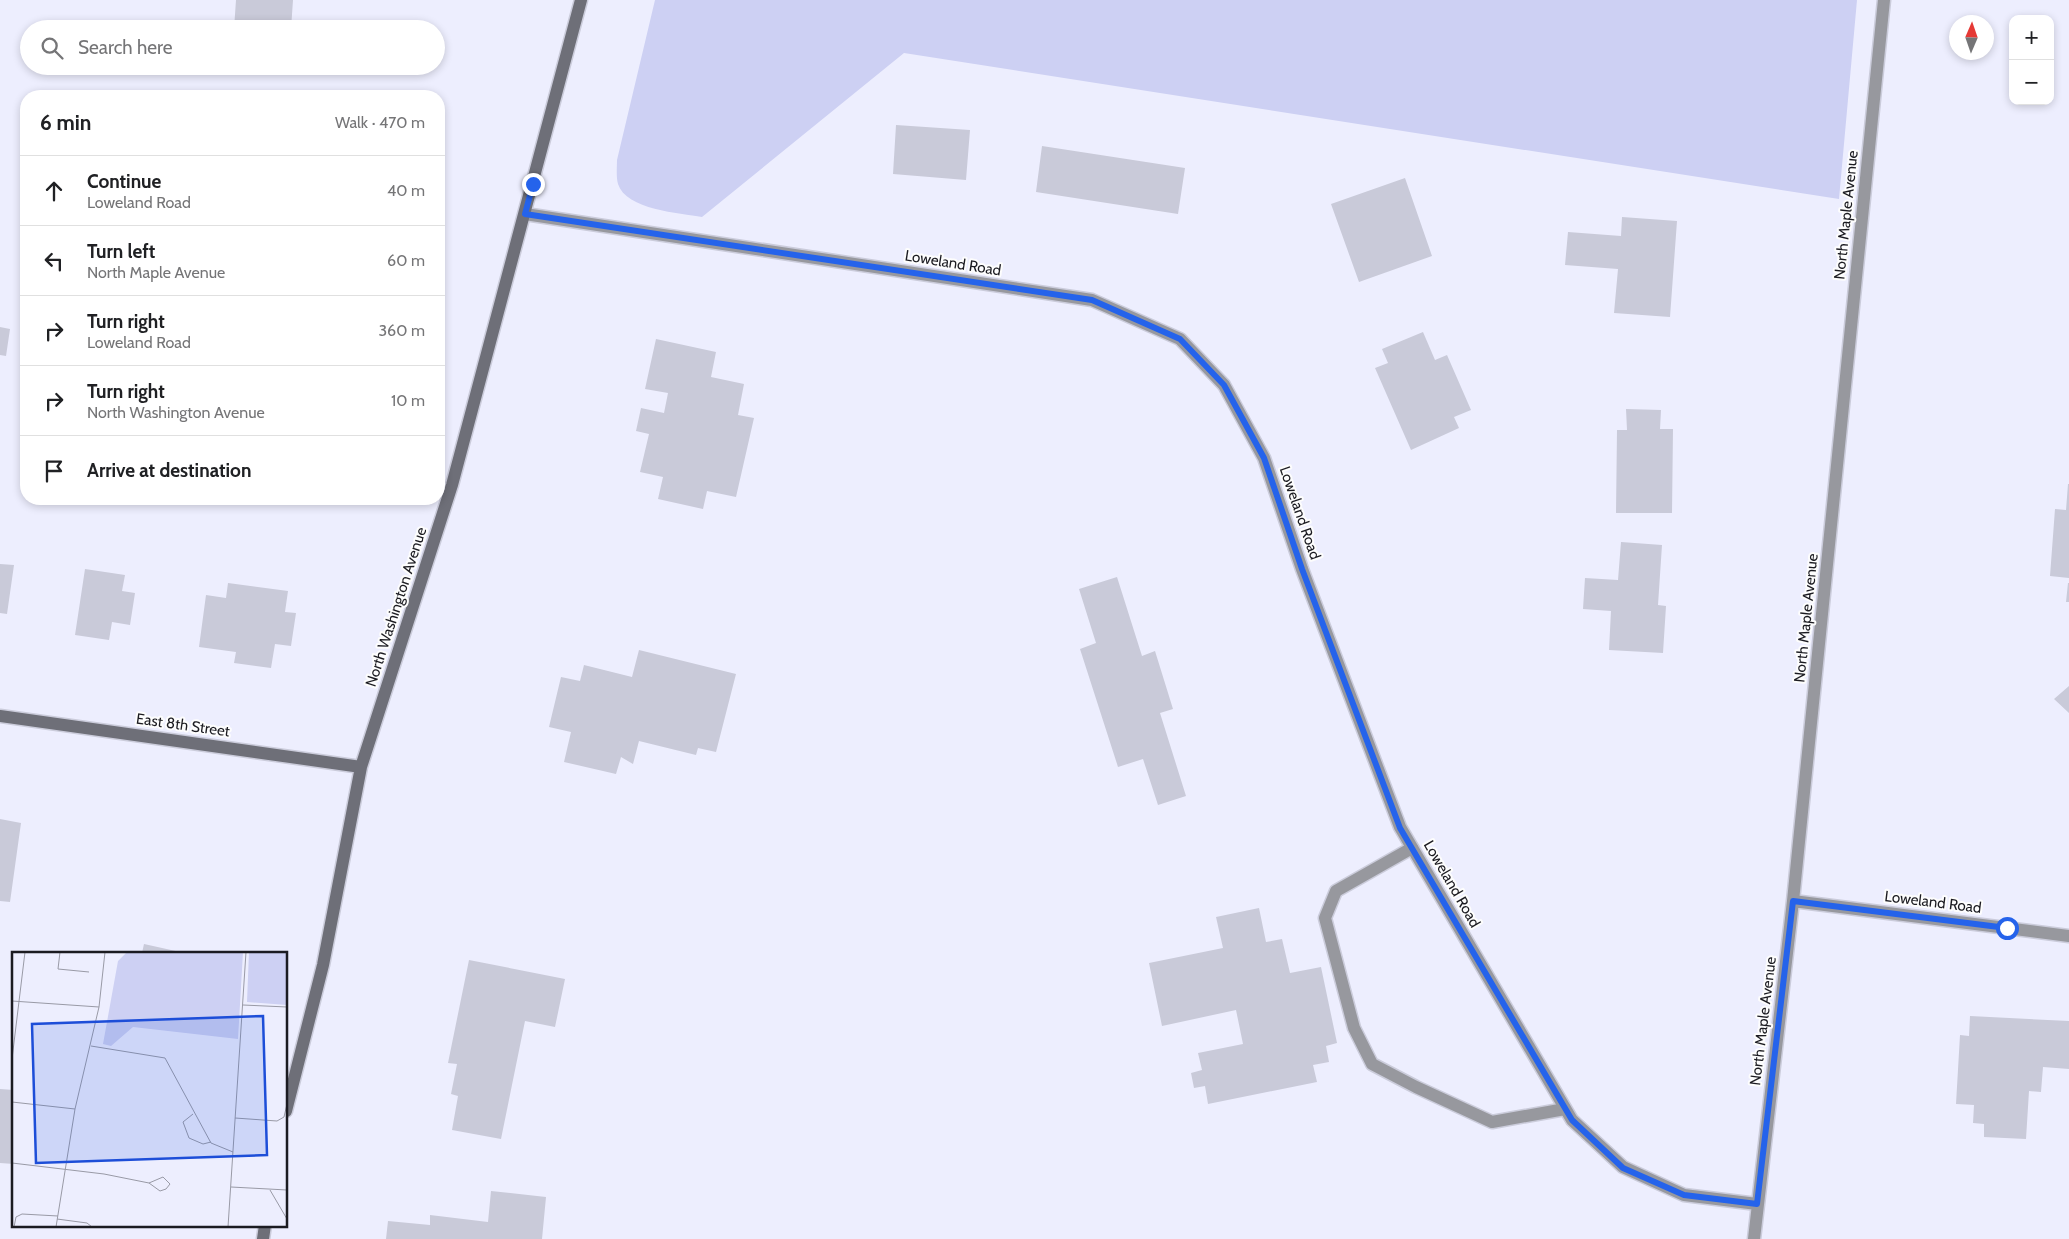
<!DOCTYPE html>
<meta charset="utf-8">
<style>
:root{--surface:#fff;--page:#f6f6f6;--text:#202124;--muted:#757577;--line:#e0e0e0}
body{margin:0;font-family:Cabin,sans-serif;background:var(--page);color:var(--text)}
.controls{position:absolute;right:15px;top:15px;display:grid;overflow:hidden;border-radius:10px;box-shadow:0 2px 8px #0003}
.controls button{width:45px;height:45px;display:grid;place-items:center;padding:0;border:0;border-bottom:1px solid var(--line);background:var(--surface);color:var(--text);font:25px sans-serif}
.compass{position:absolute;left:1949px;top:15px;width:45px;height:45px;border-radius:50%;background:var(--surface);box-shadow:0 2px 8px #0003;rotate:2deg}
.stop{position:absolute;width:15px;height:15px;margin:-11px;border:4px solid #2563eb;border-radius:50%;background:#fff}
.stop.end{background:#2563eb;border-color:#fff;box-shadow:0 1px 5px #0008}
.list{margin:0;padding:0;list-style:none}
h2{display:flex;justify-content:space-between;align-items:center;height:65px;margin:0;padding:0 20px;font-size:21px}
h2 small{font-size:16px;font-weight:400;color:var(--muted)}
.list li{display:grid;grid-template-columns:32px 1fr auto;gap:15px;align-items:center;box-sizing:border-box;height:70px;padding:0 20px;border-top:1px solid var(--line)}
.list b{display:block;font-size:19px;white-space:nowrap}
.list p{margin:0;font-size:16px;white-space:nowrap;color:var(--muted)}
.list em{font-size:16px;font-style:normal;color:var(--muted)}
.icon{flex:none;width:28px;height:28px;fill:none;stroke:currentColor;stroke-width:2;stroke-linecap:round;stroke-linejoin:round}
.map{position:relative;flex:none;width:2069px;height:1239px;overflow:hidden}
.search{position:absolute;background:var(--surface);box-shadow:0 2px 8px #0003;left:20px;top:20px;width:425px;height:55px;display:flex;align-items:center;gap:12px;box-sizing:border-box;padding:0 18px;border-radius:28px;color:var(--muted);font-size:19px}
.panel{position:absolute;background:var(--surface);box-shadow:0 2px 8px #0003;left:20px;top:90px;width:425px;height:415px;border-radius:20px}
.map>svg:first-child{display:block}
.green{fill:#cdd0f3}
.building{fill:#c9cad9}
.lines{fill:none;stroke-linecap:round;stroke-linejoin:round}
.lane-casing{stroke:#cbccdb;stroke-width:15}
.street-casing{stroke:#cbccdb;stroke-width:15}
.secondary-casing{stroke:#cbccdb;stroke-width:15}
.lane{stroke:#97989e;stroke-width:12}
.street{stroke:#97989e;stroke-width:12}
.secondary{stroke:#6e6f78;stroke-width:12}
.route{stroke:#2563eb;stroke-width:6}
.labels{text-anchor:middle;stroke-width:4;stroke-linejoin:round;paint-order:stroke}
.street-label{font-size:15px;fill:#1b1b21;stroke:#fdfdfd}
.inset-road{fill:none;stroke:#999aa6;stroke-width:1}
.view{fill:#1d4ed8;fill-opacity:0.15;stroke:#1d4ed8;stroke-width:2.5}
.inset-edge{fill:none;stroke:#1b1b21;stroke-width:2.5}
</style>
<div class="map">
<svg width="2069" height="1239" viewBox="0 0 2069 1239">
<rect width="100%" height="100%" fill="#edeefe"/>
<path class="green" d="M 655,0 L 1857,0 L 1839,199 L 904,53 L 702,217 C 680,213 626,210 618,184 C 616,177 617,167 617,160 Z"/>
<path class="building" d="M 236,0 L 293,0 L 291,29 L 234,29 Z
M 896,125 L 970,130 L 966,180 L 893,174 Z
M 1042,146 L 1185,168 L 1178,214 L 1036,192 Z
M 1405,178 L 1432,256 L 1359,282 L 1331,204 Z
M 1622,217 L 1677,221 L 1670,317 L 1614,313 L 1618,269 L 1565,265 L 1568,232 L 1621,236 Z
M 0,327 L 10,329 L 6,356 L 0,355 Z
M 1423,332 L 1435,360 L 1447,355 L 1471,410 L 1454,417 L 1459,428 L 1411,450 L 1375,368 L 1388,363 L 1382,349 Z
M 656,339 L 716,352 L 711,377 L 744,384 L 738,415 L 754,418 L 736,497 L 707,491 L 703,509 L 658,499 L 663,477 L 640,472 L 649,434 L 636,431 L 641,408 L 664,413 L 668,393 L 645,389 Z
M 1626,409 L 1661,410 L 1660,429 L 1673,429 L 1672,513 L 1616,513 L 1617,430 L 1627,430 Z
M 2068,484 L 2069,484 L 2069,578 L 2050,576 L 2055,509 L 2066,510 Z
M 1621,542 L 1662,545 L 1658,605 L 1666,606 L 1663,653 L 1609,650 L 1611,611 L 1583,609 L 1585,578 L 1618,580 Z
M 0,564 L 14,565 L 7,614 L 0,613 Z
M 85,569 L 125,575 L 122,591 L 135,593 L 130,625 L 112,622 L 109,640 L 75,635 Z
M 1117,577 L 1142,656 L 1155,651 L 1173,709 L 1160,713 L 1186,796 L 1158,805 L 1143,759 L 1118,767 L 1080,649 L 1096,643 L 1079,589 Z
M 228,583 L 288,591 L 285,612 L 296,613 L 291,646 L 275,644 L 271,668 L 234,663 L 236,652 L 199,647 L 206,595 L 226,598 Z
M 2068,583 L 2069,583 L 2069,602 L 2066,602 Z
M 639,650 L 736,674 L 716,752 L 698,748 L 696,755 L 639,741 L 633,764 L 621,757 L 616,774 L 564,762 L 571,732 L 549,727 L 561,677 L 580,681 L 584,665 L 632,677 Z
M 2069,686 L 2069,713 L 2054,699 Z
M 0,819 L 21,823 L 10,902 L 0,901 Z
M 1259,908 L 1266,942 L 1282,939 L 1290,973 L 1321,967 L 1337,1043 L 1326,1046 L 1329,1062 L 1313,1065 L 1317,1082 L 1208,1104 L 1205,1086 L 1194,1088 L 1191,1073 L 1202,1070 L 1198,1053 L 1243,1044 L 1236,1010 L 1162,1026 L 1149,963 L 1223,948 L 1216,917 Z
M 144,944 L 180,952 L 180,953 L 142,953 Z
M 469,960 L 565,979 L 555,1027 L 525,1021 L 501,1139 L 452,1130 L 458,1096 L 451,1094 L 457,1064 L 448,1063 Z
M 1970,1016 L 2069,1021 L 2069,1069 L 2043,1067 L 2041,1092 L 2029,1091 L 2026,1139 L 1984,1137 L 1984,1124 L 1973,1123 L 1974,1105 L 1956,1104 L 1960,1035 L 1969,1036 Z
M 0,1089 L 14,1090 L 14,1164 L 0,1163 Z
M 491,1191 L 546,1197 L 542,1239 L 386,1239 L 388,1221 L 430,1225 L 430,1215 L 488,1222 Z"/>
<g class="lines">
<defs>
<path id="lane" d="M 1412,848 L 1336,891 L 1325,918 L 1354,1028 L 1372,1064 L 1416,1087 L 1492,1122 L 1565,1109"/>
<path id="street" d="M 525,214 L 1092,300 L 1180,339 L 1224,385 L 1264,458 L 1302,569 L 1400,827 L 1572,1120 L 1623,1167 L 1684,1195 L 1757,1204
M 1793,901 L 2069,936
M 1754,1239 L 1793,901 L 1884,0"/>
<path id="secondary" d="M 0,716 L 361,767
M 286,1111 L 323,965 L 361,767 L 452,485 L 581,0
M 263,1239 L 265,1225"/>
</defs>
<use href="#lane" class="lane-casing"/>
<use href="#street" class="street-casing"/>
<use href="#secondary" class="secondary-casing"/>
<use href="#lane" class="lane"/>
<use href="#street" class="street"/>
<use href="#secondary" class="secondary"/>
</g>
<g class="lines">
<path class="route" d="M 533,184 L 525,214 L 1092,300 L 1180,339 L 1224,385 L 1264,458 L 1302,569 L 1400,828 L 1572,1120 L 1623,1168 L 1684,1195 L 1757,1204 L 1793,901 L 2007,928"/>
</g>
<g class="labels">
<g class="street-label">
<text transform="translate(1846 215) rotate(-84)" y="5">North Maple Avenue</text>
<text transform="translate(953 263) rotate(9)" y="5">Loweland Road</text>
<text transform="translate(1300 513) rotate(71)" y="5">Loweland Road</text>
<text transform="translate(396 607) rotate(-72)" y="5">North Washington Avenue</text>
<text transform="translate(1806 618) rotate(-84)" y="5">North Maple Avenue</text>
<text transform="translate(183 725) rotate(8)" y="5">East 8th Street</text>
<text transform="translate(1452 884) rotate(60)" y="5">Loweland Road</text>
<text transform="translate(1933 902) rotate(7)" y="5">Loweland Road</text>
<text transform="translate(1763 1021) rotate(-83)" y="5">North Maple Avenue</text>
</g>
</g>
<g transform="translate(12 952)">
<rect width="275" height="275" fill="#edeefe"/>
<path d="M 115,0 L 231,0 L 226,87 L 121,75 L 99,94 L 91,92 L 106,9 ZM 237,0 L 275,0 L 275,53 L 235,50 Z" fill="#cdd0f3"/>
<path class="inset-road" d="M 48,0 L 46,17 L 77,20M 0,49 L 87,55M 231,53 L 275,55M 79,94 L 153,106 L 199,191 L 221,200M 0,107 L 13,0M 0,150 L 63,157M 181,162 L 171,170 L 177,186 L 191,192 L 199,190M 223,166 L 265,169 L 272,165 L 275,152M 0,211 L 92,222 L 137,231 L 148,239 L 154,237 L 158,232 L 151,225 L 137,231M 219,235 L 275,238M 258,238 L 275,267M 45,267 L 75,271 L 80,275M 2,275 L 4,265 L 10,262 L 46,264M 44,275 L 63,157 L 87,55 L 93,0M 216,275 L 234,0"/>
<path class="view" d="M 251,64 L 255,203 L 24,211 L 20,72 Z"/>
<rect width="275" height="275" class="inset-edge"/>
</g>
</svg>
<div class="controls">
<button>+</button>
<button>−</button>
</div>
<svg class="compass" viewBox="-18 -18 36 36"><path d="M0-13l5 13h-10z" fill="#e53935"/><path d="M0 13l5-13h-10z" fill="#757577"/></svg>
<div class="stop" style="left:2007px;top:928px"></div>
<div class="stop end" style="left:533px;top:184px"></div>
<div class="search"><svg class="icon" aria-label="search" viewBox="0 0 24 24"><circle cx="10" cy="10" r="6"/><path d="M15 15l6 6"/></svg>Search here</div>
<section class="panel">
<h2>6 min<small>Walk · 470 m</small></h2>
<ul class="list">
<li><svg class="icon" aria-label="ahead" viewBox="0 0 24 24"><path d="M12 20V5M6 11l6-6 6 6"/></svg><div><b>Continue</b><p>Loweland Road</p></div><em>40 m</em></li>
<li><svg class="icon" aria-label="left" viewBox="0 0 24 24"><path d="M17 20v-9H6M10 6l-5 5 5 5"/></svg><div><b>Turn left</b><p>North Maple Avenue</p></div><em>60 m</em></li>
<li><svg class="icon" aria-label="right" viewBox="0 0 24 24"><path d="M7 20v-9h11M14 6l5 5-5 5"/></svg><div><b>Turn right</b><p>Loweland Road</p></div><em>360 m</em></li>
<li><svg class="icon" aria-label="right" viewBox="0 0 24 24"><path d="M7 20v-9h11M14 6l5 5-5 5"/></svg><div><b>Turn right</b><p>North Washington Avenue</p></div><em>10 m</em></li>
<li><svg class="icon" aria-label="arrive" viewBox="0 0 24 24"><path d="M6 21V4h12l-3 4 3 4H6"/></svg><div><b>Arrive at destination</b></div></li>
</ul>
</section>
</div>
